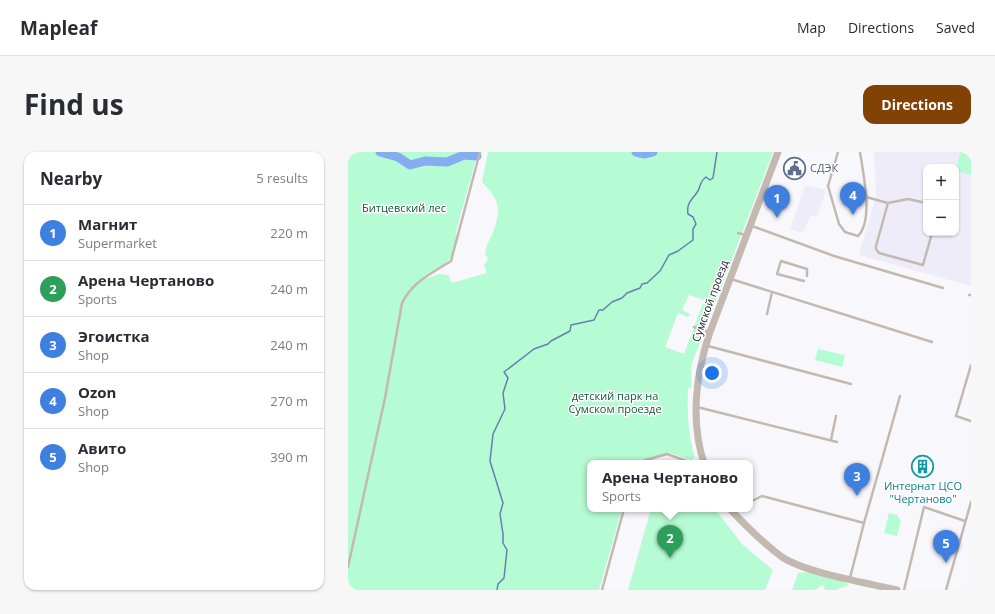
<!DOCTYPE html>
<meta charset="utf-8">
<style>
:root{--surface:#fff;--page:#f7f7f7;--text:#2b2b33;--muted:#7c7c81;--line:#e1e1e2;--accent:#824205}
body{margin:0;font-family:"Open Sans",sans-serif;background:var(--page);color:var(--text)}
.controls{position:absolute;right:12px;top:12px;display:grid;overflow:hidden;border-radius:8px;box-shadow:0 1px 3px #0004}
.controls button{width:36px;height:36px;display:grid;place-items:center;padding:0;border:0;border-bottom:1px solid var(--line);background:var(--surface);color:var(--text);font:20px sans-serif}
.you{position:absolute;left:364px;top:221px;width:14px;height:14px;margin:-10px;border:3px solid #fff;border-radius:50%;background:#1a73e8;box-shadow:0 0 0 6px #1a73e833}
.badge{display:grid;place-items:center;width:26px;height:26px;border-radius:50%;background:var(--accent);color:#fff;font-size:13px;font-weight:700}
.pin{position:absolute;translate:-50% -33px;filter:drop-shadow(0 1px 2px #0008)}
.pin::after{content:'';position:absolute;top:21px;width:14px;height:12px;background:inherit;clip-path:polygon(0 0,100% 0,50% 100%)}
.popup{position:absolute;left:239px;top:308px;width:166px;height:52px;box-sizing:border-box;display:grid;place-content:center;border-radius:8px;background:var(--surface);filter:drop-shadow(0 1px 3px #0005);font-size:13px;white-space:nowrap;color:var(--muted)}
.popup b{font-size:15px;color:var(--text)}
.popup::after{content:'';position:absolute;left:50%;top:100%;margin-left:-8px;border:8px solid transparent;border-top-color:var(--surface)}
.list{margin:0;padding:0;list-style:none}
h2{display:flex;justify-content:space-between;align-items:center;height:52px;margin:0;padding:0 16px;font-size:17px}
h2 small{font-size:13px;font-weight:400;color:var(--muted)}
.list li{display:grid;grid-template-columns:26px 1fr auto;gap:12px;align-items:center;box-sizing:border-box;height:56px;padding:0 16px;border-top:1px solid var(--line)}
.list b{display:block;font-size:15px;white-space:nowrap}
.list p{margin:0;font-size:13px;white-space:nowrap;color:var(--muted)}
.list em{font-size:13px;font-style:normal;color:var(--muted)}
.map{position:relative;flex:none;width:623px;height:438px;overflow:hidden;border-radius:12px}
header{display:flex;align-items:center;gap:24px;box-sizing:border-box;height:56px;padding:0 20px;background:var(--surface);border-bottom:1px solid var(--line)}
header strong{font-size:19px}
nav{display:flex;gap:22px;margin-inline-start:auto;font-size:14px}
.intro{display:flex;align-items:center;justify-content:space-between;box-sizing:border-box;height:96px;padding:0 24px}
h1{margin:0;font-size:28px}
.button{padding:10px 18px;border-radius:12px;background:var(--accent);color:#fff;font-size:14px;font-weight:700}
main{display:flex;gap:24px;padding:0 24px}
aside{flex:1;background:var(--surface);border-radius:12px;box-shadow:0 1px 3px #0004}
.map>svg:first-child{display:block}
.built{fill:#efecfa}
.green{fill:#b5fbd3;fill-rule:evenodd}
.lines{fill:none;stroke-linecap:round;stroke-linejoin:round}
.stream{stroke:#657fb0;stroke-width:1.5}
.river{stroke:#86adef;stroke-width:9}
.service{stroke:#c3b9b1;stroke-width:2.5}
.tertiary{stroke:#c3b9b1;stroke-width:7}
.labels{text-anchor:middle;stroke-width:3;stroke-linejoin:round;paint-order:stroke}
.service-label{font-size:11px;fill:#4e5e75;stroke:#fff;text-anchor:start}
.park-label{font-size:11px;fill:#145538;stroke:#fff}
.street-label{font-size:11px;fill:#17151e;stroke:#fff}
.culture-label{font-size:11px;fill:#0d838f;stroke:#fff}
</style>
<header>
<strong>Mapleaf</strong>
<nav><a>Map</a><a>Directions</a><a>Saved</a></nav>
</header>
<div class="intro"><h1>Find us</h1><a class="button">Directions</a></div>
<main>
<aside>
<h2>Nearby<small>5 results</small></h2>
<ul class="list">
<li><span class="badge" style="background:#3f7fe0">1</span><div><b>Магнит</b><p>Supermarket</p></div><em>220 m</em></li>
<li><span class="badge" style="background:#2e9e5b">2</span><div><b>Арена Чертаново</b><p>Sports</p></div><em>240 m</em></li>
<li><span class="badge" style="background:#3f7fe0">3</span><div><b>Эгоистка</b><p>Shop</p></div><em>240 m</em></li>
<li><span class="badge" style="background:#3f7fe0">4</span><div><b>Ozon</b><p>Shop</p></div><em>270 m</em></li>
<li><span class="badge" style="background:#3f7fe0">5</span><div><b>Авито</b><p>Shop</p></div><em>390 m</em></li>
</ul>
</aside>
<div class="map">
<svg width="623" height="438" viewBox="0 0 623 438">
<rect width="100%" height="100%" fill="#f8f7fc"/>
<path class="built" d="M 526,0 L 612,0 L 608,16 L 578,15 L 578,81 L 608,81 L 608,19 L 623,23 L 623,134 L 511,103 L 528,43 Z
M 457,33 L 478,38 L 469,65 L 463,64 L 454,81 L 442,77 Z"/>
<path class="green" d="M 0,0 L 130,0 L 108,79 C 111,106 97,112 77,127 L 91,122 L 100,123 L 104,131 L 139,121 L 136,114 L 140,106 L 137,103 C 138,95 140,90 144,83 C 154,57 152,49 134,30 L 140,0 L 425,0 L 343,214 L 343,237 L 340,236 C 339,260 340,283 347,305 L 343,308 L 322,301 L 286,309 L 285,311 L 242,311 L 242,357 L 274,357 L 251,438 L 0,438 ZM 341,143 L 356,148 L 336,202 L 317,195 L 330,161 L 340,165 L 342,162 L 334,158 Z
M 612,0 L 623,0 L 623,23 L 608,19 Z
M 470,197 L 497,203 L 494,215 L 467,208 Z
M 303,357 L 367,357 L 394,392 L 425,418 L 417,438 L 280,438 Z
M 541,361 L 549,363 L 553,369 L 549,384 L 536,381 Z
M 458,420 L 498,429 L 500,434 L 492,436 L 489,438 L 477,438 L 475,433 L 466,438 L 444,438 L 450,421 Z"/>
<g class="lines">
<path class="stream" d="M 149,438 L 150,432 L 156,426 L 159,398 L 155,391 L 155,382 L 152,362 L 155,351 L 142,309 L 145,282 L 157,257 L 155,241 L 160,226 L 156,220 L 186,197 L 200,192 L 203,189 L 222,179 L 223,173 L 246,168 L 251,158 L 255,158 L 264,150 L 274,146 L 279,141 L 292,136 L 294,132 L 299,131 L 312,119 L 321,103 L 330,99 L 345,88 L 345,77 L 348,72 L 345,65 L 340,62 C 338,50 345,47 350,39 C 353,33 352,29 358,25 L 362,28 L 365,26 L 369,0"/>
<path class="river" d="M 32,0 L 50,5 L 62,13 L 77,9 L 99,10 L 116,3 L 129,4
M 288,0 L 297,2 L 305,0"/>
<path class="service" d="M 490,0 L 480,34 L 491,72 L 497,80 L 510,84 C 526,68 515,21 512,0
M 518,45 L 540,51 L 560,47 L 578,51
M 540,51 L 528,94 L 528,97 L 531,101 L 575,113 L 584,81
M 404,74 L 486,104 L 595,136
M 390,81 L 398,83
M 383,127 L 584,190
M 456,129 L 429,122 L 433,109 L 459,117 L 459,124
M 621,143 L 623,143
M 419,162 L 424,140
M 346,175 L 361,180
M 360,194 L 503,232
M 623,213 L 608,264 L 623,269
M 349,255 L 489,290
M 483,288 L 488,264
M 287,311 L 319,302 L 344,311
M 402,350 L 414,344 L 516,371 L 502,426
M 516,371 L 552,244
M 0,415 L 37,246 L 54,151 C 65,129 83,122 103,109 L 132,0
M 254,438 L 276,357
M 556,438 L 576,355 L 617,369
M 598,438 L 623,350"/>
<path class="tertiary" d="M 356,311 C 342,269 348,221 362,180 L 430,0
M 382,357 C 398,374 415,391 434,405 C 458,421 519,431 549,438"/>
</g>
<defs>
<symbol id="civic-ring" viewBox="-11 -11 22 22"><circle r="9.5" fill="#fff" stroke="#5c6f8a" stroke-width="1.5"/><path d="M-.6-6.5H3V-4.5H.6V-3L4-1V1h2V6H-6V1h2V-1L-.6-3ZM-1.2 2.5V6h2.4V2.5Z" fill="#5c6f8a"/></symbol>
<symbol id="building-ring" viewBox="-11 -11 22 22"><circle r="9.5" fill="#fff" stroke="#0f9aa8" stroke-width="1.5"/><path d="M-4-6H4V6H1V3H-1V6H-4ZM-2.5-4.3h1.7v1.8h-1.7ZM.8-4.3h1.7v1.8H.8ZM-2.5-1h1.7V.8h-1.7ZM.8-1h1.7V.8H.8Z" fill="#0f9aa8"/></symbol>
</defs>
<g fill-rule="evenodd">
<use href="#civic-ring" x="434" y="4" width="25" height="25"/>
<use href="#building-ring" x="562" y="302" width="25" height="25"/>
</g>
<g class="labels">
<g class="service-label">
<text x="462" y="20">СДЭК</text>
</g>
<g class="park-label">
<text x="56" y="60">Битцевский лес</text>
<text x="267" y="248">детский парк на<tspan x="267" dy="13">Сумском проезде</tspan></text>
</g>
<g class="street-label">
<text transform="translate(362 149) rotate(-70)" y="4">Сумской проезд</text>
</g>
<g class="culture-label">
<text x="575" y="338">Интернат ЦСО<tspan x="575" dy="13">"Чертаново"</tspan></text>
</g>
</g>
</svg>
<div class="controls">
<button>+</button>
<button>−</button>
</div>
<div class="you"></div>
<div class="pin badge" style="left:429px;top:66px;background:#3f7fe0">1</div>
<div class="pin badge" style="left:322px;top:406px;background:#2e9e5b">2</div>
<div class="popup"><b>Арена Чертаново</b>Sports</div>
<div class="pin badge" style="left:509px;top:344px;background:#3f7fe0">3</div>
<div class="pin badge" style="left:505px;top:63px;background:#3f7fe0">4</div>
<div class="pin badge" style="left:598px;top:411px;background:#3f7fe0">5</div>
</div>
</main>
